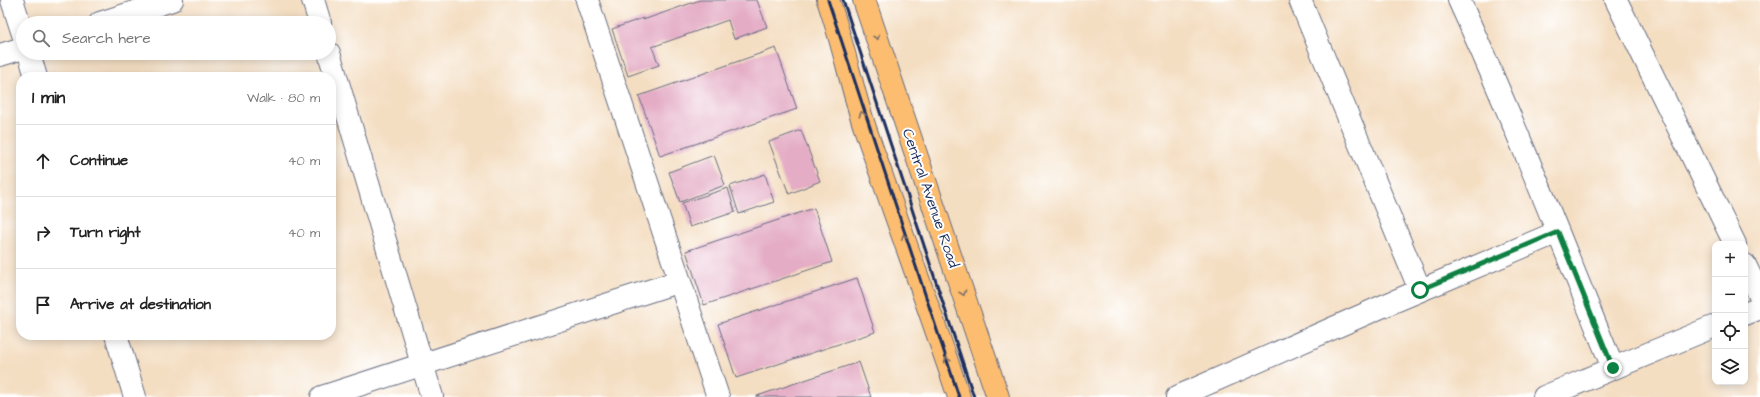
<!DOCTYPE html>
<meta charset="utf-8">
<style>
:root{--surface:#fff;--page:#f6f6f6;--text:#222;--muted:#767676;--line:#e0e0e0}
body{margin:0;font-family:"Architects Daughter",sans-serif;background:var(--page);color:var(--text)}
.controls{position:absolute;right:12px;bottom:12px;display:grid;overflow:hidden;border-radius:8px;box-shadow:0 2px 10px #0003}
.controls button{width:36px;height:36px;display:grid;place-items:center;padding:0;border:0;border-bottom:1px solid var(--line);background:var(--surface);color:var(--text);font:20px sans-serif}
.stop{position:absolute;width:12px;height:12px;margin:-9px;border:3px solid #0b8043;border-radius:50%;background:#fff}
.stop.end{background:#0b8043;border-color:#fff;box-shadow:0 1px 4px #0008}
.list{margin:0;padding:0;list-style:none}
h2{display:flex;justify-content:space-between;align-items:center;height:52px;margin:0;padding:0 16px;font-size:17px}
h2 small{font-size:13px;font-weight:400;color:var(--muted)}
.list li{display:grid;grid-template-columns:26px 1fr auto;gap:12px;align-items:center;box-sizing:border-box;height:72px;padding:0 16px;border-top:1px solid var(--line)}
.list b{display:block;font-size:15px;white-space:nowrap}
.list em{font-size:13px;font-style:normal;color:var(--muted)}
.icon{flex:none;width:22px;height:22px;fill:none;stroke:currentColor;stroke-width:2;stroke-linecap:round;stroke-linejoin:round}
.map{position:relative;flex:none;width:1760px;height:397px;overflow:hidden}
.search{position:absolute;background:var(--surface);box-shadow:0 2px 10px #0003;left:16px;top:16px;width:320px;height:44px;display:flex;align-items:center;gap:10px;box-sizing:border-box;padding:0 14px;border-radius:22px;color:var(--muted);font-size:15px}
.panel{position:absolute;background:var(--surface);box-shadow:0 2px 10px #0003;left:16px;top:72px;width:320px;height:268px;border-radius:16px}
.map>svg:first-child{display:block}
.building{fill:#e4acc5}
.lines{fill:none;stroke-linecap:round;stroke-linejoin:round}
.minor-casing{stroke:#676c81;stroke-width:24}
.primary-casing{stroke:#676c81;stroke-width:24}
.minor{stroke:#fff;stroke-width:22}
.primary{stroke:#fcbd6f;stroke-width:22}
.rail{stroke:#1b2f5e;stroke-width:3}
.oneway{stroke:#806f66}
.route{stroke:#0b8043;stroke-width:5}
.labels{text-anchor:middle;stroke-width:4;stroke-linejoin:round;paint-order:stroke}
.street-label{font-size:15px;fill:#1b2f5e;stroke:#fff}
</style>
<div class="map">
<svg width="1760" height="397" viewBox="0 0 1760 397">
<rect width="100%" height="100%" fill="#fff"/>
<filter id="ink" filterUnits="userSpaceOnUse"><feTurbulence type="fractalNoise" baseFrequency=".025" numOctaves="2"/><feDisplacementMap in="SourceGraphic" scale="8" xChannelSelector="R" yChannelSelector="G"/><feConvolveMatrix kernelMatrix="1 2 1 2 8 2 1 2 1" color-interpolation-filters="sRGB"/></filter>
<filter id="wash" filterUnits="userSpaceOnUse"><feTurbulence type="fractalNoise" baseFrequency=".012" numOctaves="4" result="noise"/><feDisplacementMap in="SourceGraphic" scale="16" xChannelSelector="R" yChannelSelector="G"/><feGaussianBlur stdDeviation="0.9" result="paint"/><feColorMatrix in="noise" values="0 0 0 0 0 0 0 0 0 0 0 0 0 0 0 0 0 1.4 0 .05"/><feComposite in="paint" operator="in"/></filter>
<g filter="url(#wash)">
<rect width="100%" height="100%" fill="#f4dec2"/>
<g id="blocks">
<path class="building" d="M 700,0 L 757,0 L 767,27 L 734,39 L 728,20 L 652,47 L 659,65 L 628,76 L 612,29 L 643,18 L 643,20 Z
M 776,48 L 797,109 L 660,156 L 639,96 Z
M 801,130 L 820,181 L 789,194 L 769,142 Z
M 714,155 L 725,185 L 680,202 L 669,172 Z
M 765,174 L 774,202 L 739,214 L 730,186 Z
M 728,188 L 735,212 L 690,227 L 682,203 Z
M 814,208 L 832,262 L 704,305 L 686,251 Z
M 857,278 L 875,332 L 736,378 L 718,324 Z
M 859,362 L 871,397 L 757,397 L 757,396 Z"/>
</g>
</g>
<g filter="url(#ink)">
<use href="#blocks" fill-opacity="0" stroke="#676c81" stroke-width="1"/>
<g class="lines">
<defs>
<path id="minor" d="M 12,0 L 23,34
M 313,0 L 320,23
M 587,0 L 718,397
M 1300,0 L 1420,290
M 1459,0 C 1514,121 1563,245 1613,368
M 1616,0 L 1735,244
M 100,23 L 172,0
M 29,53 L 36,77
M 329,53 L 432,397
M 0,55 L 23,48
M 1745,265 L 1760,296
M 1745,314 L 1760,308
M 116,335 L 135,397
M 322,397 L 680,281
M 1177,397 L 1381,307 L 1558,232
M 1544,397 L 1715,326"/>
<path id="primary" d="M 828,0 C 843,42 851,86 865,128 C 896,218 929,307 959,397
M 864,0 L 998,397"/>
</defs>
<use href="#minor" class="minor-casing"/>
<use href="#primary" class="primary-casing"/>
<use href="#minor" class="minor"/>
<use href="#primary" class="primary"/>
<path class="rail" d="M 828,0 L 959,397
M 843,0 L 974,397"/>
</g>
<defs><path id="oneway-chevron" d="M-2-3.5L2.5 0L-2 3.5" fill="none" stroke-width="1.6" stroke-linecap="round" stroke-linejoin="round"/></defs>
<g class="oneway">
<use href="#oneway-chevron" transform="translate(877 37) rotate(71)"/>
<use href="#oneway-chevron" transform="translate(862 114) rotate(-105)"/>
<use href="#oneway-chevron" transform="translate(904 237) rotate(-110)"/>
<use href="#oneway-chevron" transform="translate(963 293) rotate(71)"/>
<use href="#oneway-chevron" transform="translate(947 360) rotate(-108)"/>
</g>
</g>
<g class="lines" filter="url(#ink)">
<path class="route" d="M 1420,290 L 1558,232 L 1613,368"/>
</g>
<g class="labels">
<g class="street-label">
<text transform="translate(931 198) rotate(71)" y="5">Central Avenue Road</text>
</g>
</g>
</svg>
<div class="controls">
<button>+</button>
<button>−</button>
<button><svg class="icon" aria-label="locate" viewBox="0 0 24 24"><circle cx="12" cy="12" r="6"/><path d="M12 2v4M12 18v4M2 12h4M18 12h4"/></svg></button>
<button><svg class="icon" aria-label="layers" viewBox="0 0 24 24"><path d="M12 4l9 5-9 5-9-5zM3 14l9 5 9-5"/></svg></button>
</div>
<div class="stop" style="left:1420px;top:290px"></div>
<div class="stop end" style="left:1613px;top:368px"></div>
<div class="search"><svg class="icon" aria-label="search" viewBox="0 0 24 24"><circle cx="10" cy="10" r="6"/><path d="M15 15l6 6"/></svg>Search here</div>
<section class="panel">
<h2>1 min<small>Walk · 80 m</small></h2>
<ul class="list">
<li><svg class="icon" aria-label="ahead" viewBox="0 0 24 24"><path d="M12 20V5M6 11l6-6 6 6"/></svg><div><b>Continue</b></div><em>40 m</em></li>
<li><svg class="icon" aria-label="right" viewBox="0 0 24 24"><path d="M7 20v-9h11M14 6l5 5-5 5"/></svg><div><b>Turn right</b></div><em>40 m</em></li>
<li><svg class="icon" aria-label="arrive" viewBox="0 0 24 24"><path d="M6 21V4h12l-3 4 3 4H6"/></svg><div><b>Arrive at destination</b></div></li>
</ul>
</section>
</div>
